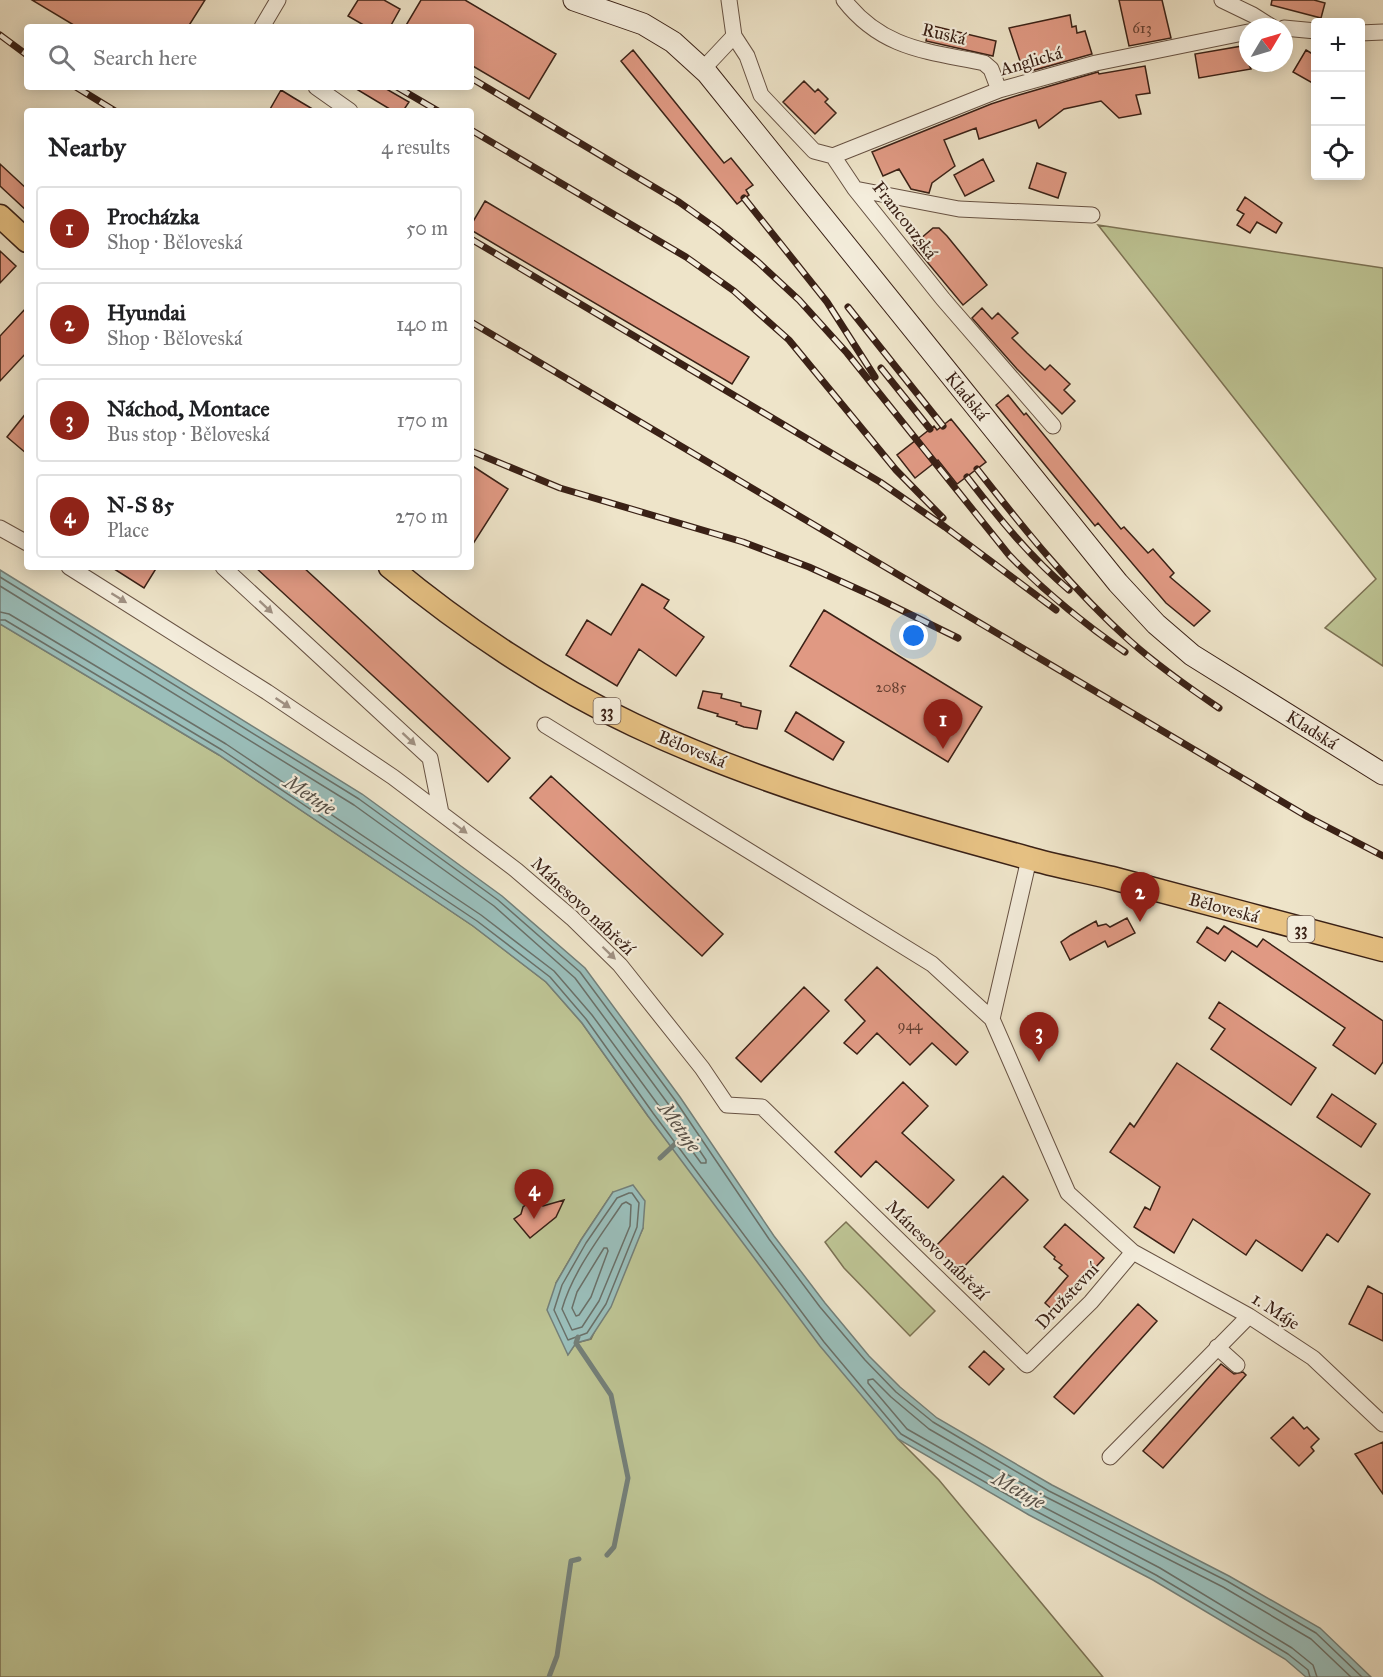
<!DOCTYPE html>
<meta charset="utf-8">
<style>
:root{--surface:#fff;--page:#f6f6f6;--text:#202124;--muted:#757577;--line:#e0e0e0;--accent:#8f2418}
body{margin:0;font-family:"IM FELL Great Primer",serif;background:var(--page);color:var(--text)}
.controls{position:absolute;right:18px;top:18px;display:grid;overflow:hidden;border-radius:6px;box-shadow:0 3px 15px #0003}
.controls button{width:54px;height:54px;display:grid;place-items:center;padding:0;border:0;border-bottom:2px solid var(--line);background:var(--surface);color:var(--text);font:30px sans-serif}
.compass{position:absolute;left:1239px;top:18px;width:54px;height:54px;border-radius:50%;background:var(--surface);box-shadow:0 3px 15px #0003;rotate:52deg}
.you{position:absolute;left:914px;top:636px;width:21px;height:21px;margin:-15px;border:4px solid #fff;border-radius:50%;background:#1a73e8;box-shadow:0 0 0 9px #1a73e833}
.badge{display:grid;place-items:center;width:39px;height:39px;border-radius:50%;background:var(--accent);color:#fff;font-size:20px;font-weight:700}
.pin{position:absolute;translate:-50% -50px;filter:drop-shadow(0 2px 3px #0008)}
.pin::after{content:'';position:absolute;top:32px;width:21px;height:18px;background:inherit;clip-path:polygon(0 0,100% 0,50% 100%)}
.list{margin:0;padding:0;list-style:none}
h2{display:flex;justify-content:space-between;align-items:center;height:78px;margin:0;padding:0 24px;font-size:26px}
h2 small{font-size:20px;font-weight:400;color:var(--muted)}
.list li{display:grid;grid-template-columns:39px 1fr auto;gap:18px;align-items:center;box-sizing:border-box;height:84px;margin:0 12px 12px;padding:0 12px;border:2px solid var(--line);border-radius:6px}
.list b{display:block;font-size:22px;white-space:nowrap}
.list p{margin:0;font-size:20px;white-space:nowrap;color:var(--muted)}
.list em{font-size:20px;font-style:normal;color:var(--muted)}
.icon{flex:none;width:33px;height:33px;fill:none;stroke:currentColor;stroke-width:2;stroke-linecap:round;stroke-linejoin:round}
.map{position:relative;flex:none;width:1383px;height:1677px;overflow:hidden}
.search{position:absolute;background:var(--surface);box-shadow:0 3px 15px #0003;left:24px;top:24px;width:450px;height:66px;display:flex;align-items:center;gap:15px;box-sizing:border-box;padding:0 21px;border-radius:6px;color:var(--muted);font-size:22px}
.panel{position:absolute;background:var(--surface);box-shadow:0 3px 15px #0003;left:24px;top:108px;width:450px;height:462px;border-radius:6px}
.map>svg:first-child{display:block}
.green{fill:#bdc393;stroke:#7c7254;stroke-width:1.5;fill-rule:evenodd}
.water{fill:#9abeba;stroke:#747f78;stroke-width:1.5}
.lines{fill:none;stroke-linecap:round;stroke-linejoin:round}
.shore{stroke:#6a7068;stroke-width:1.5}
.stream{stroke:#747f78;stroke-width:5}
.building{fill:#e09983;stroke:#3a2116;stroke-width:1.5}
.minor-casing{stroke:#675243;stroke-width:17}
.secondary-casing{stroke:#3a2116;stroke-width:23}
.primary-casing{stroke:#3a2116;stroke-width:25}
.minor{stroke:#f4eddc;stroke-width:15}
.secondary{stroke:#f4eddc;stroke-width:21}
.primary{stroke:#e7c284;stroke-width:22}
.rail-casing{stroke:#3a2116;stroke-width:7}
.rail{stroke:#f4eddc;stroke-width:4.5;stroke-dasharray:14;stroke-linecap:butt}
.oneway{fill:#a09183}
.labels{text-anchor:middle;stroke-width:4.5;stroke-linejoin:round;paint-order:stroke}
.number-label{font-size:15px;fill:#643f31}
.shield{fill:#f4eddc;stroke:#725e51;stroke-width:1.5}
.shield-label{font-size:16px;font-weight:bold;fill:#3a2116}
.street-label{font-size:18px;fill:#3a2116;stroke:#f4eddc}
.water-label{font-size:20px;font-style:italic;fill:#575047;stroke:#f4eddc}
</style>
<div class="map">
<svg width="1383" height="1677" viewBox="0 0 1383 1677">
<rect width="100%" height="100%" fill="#eee4c9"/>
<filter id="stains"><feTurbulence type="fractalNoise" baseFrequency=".00333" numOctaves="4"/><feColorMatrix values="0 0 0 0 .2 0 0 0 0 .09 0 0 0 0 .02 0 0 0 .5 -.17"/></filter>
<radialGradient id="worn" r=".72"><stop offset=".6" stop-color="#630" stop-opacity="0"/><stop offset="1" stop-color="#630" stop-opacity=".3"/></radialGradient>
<path class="green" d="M 1098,225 L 1383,268 L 1383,666 L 1325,628 L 1376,579 Z
M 0,624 L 219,755 L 473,926 L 546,982 L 582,1023 L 648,1116 L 898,1439 L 939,1480 L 1103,1677 L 0,1677 ZM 613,1192 L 643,1228 L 591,1339 L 576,1343 L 568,1354 L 556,1283 L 581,1240 Z
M 846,1222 L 935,1311 L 910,1336 L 844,1268 L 825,1242 Z"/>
<path class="water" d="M 0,570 L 362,794 L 502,896 L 585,968 L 680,1097 L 774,1236 L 825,1303 L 869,1356 L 900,1387 L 937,1418 L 1052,1485 L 1229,1576 L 1320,1628 L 1371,1677 L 1306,1677 L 1285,1659 L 1153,1580 L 1029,1515 L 898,1439 L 820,1346 L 648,1116 L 582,1023 L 546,982 L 473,926 L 219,755 L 0,624 Z
M 633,1185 L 645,1201 L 643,1228 L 611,1307 L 590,1339 L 576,1343 L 568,1355 L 547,1310 L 556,1283 L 581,1240 L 613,1192 Z"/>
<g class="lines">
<path class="shore" d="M 0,577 L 359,799 L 498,900 L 580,972 L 675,1100 L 769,1239 L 820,1307 L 865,1360 L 896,1392 L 933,1422 L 1049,1491 L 1227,1581 L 1316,1633 L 1362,1677
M 0,586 L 354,805 L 494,906 L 575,978 L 669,1105 L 706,1160 L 706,1163 L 701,1163 L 592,1015 L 554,971 L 481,915 L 226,744 L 9,614 L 0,612
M 0,620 L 5,620 L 222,750 L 477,921 L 550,977 L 586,1019 L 653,1113 L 824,1342 L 901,1434 L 1032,1509 L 1156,1575 L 1288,1654 L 1308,1670 L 1310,1677
M 629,1193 L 632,1193 L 639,1203 L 637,1227 L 606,1304 L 587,1333 L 568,1340 L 554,1310 L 562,1285 L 586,1243 L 617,1198 Z
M 626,1202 L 631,1205 L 630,1226 L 599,1301 L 582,1327 L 572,1330 L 562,1309 C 573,1271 600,1237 622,1204 Z
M 604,1248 L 607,1248 L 608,1251 L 591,1297 L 579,1315 L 576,1316 L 572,1308 L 577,1292 Z
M 1317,1677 L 1313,1665 L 1292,1648 L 1160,1568 L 1036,1503 L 907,1429 L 868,1383 L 868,1380 L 873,1379 L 891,1397 L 929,1429 L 1046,1497 L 1223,1587 L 1311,1639 L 1351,1677"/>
<path class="stream" d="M 660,1158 L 676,1143
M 578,1337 L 576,1343 L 611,1395 L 628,1478 L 614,1547 L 607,1555
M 549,1677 L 557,1656 L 571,1561 L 579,1559"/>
</g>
<path class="building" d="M 32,0 L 205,0 L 188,27 L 77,27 Z
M 358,0 L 384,0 L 400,9 L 390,27 L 367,27 L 348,16 Z
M 421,0 L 465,0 L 556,54 L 529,99 L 471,65 L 471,27 L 405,27 Z
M 1119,0 L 1162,0 L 1171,38 L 1129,46 Z
M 1272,0 L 1314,0 L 1325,3 L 1321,18 L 1271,5 Z
M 1070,15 L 1072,27 L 1076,26 L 1077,33 L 1085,31 L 1092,54 L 1024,73 L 1009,28 Z
M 929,25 L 996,41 L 993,56 L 926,41 Z
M 1248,45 L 1248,63 L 1251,69 L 1199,78 L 1195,54 Z
M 633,50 L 724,163 L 731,158 L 753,185 L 746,190 L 749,195 L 737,204 L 621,61 Z
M 1306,50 L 1316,56 L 1316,85 L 1293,72 Z
M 1145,66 L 1150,93 L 1136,95 L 1141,114 L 1119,118 L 1101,101 L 1064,109 L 1039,128 L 1036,120 L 979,139 L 976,128 L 944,140 L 955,166 L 932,183 L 929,193 L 911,189 L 899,169 L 883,176 L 872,152 L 991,104 L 1019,95 L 1098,72 L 1099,74 Z
M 804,81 L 815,92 L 818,89 L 828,99 L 825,102 L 836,113 L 815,134 L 783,102 Z
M 353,87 L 383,87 L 409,102 L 403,111 L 393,111 Z
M 281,90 L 294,98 L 316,111 L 269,111 Z
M 983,159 L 994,181 L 965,196 L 954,175 Z
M 1037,163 L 1066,173 L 1058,198 L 1029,188 Z
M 0,164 L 27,189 L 27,211 L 0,186 Z
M 1245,197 L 1282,223 L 1276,233 L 1257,222 L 1250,233 L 1237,225 L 1244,214 L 1237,210 Z
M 485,201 L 749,357 L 732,384 L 471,230 L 471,225 Z
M 933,228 L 939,228 L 947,236 L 987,285 L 963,305 L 913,245 Z
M 0,251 L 16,266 L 0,283 Z
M 27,307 L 27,352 L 0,381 L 0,336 Z
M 982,308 L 992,319 L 998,313 L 1018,333 L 1012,338 L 1027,353 L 1045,370 L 1050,365 L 1070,384 L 1064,390 L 1075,401 L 1062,414 L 1017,369 L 972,318 Z
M 1008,395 L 1024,415 L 1026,413 L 1121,529 L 1124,527 L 1148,553 L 1153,549 L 1174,573 L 1170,577 L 1210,611 L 1194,626 L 1166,603 L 1098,523 L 1095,526 L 996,405 Z
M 27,412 L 27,454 L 7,437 Z
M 951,419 L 986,462 L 957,484 L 938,460 L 915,478 L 897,455 L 934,426 L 937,430 Z
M 471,465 L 508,489 L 471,547 Z
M 111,567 L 157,567 L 144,588 Z
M 255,567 L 303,567 L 510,758 L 488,782 Z
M 642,584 L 669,600 L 664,608 L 704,637 L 676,676 L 639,649 L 617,686 L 566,655 L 587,620 L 611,635 Z
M 824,610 L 982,707 L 948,762 L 790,666 Z
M 703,691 L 722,694 L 721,698 L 741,703 L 741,706 L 761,711 L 757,729 L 744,727 L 736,724 L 737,722 L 717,716 L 718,714 L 698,708 Z
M 796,712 L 844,742 L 833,760 L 785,731 Z
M 551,776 L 723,934 L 702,956 L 530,798 Z
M 1127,918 L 1135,933 L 1108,947 L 1105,941 L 1070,960 L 1061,942 L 1071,935 L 1096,921 L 1098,926 L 1106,924 L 1110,927 Z
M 1224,926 L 1257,947 L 1263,939 L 1383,1021 L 1383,1062 L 1375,1074 L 1333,1045 L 1345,1028 L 1232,951 L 1225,961 L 1197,942 L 1207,927 L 1218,934 Z
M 877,967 L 968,1052 L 956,1065 L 932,1043 L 910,1065 L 877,1033 L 857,1054 L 844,1043 L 865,1021 L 845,1000 Z
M 804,987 L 829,1011 L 761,1082 L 736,1058 Z
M 1219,1002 L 1316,1068 L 1291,1105 L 1211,1049 L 1225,1029 L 1209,1018 Z
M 1177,1063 L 1370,1194 L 1338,1242 L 1327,1234 L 1302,1271 L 1256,1240 L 1246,1255 L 1193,1219 L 1174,1253 L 1134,1227 L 1145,1207 L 1150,1210 L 1160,1187 L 1110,1152 L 1130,1123 L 1134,1127 Z
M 903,1082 L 928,1106 L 902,1133 L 954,1180 L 928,1208 L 876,1161 L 861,1177 L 835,1152 Z
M 1332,1094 L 1376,1124 L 1361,1147 L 1317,1117 Z
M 1003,1176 L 1028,1200 L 960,1271 L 935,1247 Z
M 532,1200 L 543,1206 L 564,1200 L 556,1217 L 530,1238 L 514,1219 L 521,1214 L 523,1207 Z
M 1065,1224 L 1104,1258 L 1055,1312 L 1045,1303 L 1068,1276 L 1059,1268 L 1062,1265 L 1054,1259 L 1055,1257 L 1044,1247 Z
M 1368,1286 L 1383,1294 L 1383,1341 L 1349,1324 Z
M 1138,1304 L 1157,1321 L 1074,1414 L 1054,1397 Z
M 984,1351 L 1004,1369 L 989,1385 L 969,1367 Z
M 1221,1364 L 1234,1374 L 1243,1372 L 1246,1375 L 1163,1468 L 1143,1451 Z
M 1293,1417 L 1304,1429 L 1307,1427 L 1319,1439 L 1311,1447 L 1314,1451 L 1299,1466 L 1271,1438 Z
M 1383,1442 L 1383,1494 L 1355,1454 Z"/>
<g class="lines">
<defs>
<path id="minor" d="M 729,0 L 734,36
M 844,0 C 882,49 927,51 984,63 L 991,69 L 999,90
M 1222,0 L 1253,15 L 1272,27
M 262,27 L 278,0
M 1284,28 L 1316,31
M 1360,33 L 1383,32
M 703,69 L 734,36 L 747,56 L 761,95 L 814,151 L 833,156 L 855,189 L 943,299 L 1053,426
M 316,87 L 350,111
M 833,156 L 999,90 L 1096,63 L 1248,32
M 855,189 L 959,209 L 1092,215
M 0,528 L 27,543
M 69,567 L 267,692 L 393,777 L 516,870 L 572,918 L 620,965 L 702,1068 L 727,1105 L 762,1107 L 1027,1365 L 1091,1302 L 1133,1252
M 223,567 L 430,758 L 441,813
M 545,725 L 932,964 L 992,1019 L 1068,1193 L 1133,1252 L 1249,1316 L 1313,1358 L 1383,1424
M 992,1019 L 1029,859
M 1217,1347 L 1237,1365
M 1110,1457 L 1249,1316"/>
<path id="secondary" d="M 574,0 L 643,24 L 673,42 L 707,73 L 1118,583 L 1156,624 L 1192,655 L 1383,774"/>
<path id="primary" d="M 0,216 L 27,241
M 390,567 C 462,627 549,685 634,725 C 759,784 895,822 1028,858 C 1055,866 1084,871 1112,878 C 1202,902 1293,926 1383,950"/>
</defs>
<use href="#minor" class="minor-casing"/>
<use href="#secondary" class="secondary-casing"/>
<use href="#primary" class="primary-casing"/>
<use href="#minor" class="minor"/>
<use href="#secondary" class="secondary"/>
<use href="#primary" class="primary"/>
<defs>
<path id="rail" d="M 0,35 L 27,55
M 471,78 L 679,202 L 717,229 L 758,262 L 799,300 L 847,353 L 1009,555 C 1045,592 1083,623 1125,652
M 76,87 L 115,111
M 397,87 L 438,111
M 471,130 L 686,257 L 734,291 L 789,340 L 896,470 L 943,518
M 744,198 L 827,302 L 875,377
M 471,239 L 880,482 L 945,527 L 1056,610
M 848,307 L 943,426
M 471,322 L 1308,817 L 1383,856
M 881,368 L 930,429
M 471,451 L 560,488 L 743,542 L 809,567 L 873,596 L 958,638
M 977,469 C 1024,529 1073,590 1130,641 C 1158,666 1188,687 1219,708
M 967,477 C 998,517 1030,557 1069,590"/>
</defs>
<use href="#rail" class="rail-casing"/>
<use href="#rail" class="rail"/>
</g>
<defs><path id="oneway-solid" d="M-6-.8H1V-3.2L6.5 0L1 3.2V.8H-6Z" transform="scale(1.5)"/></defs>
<g class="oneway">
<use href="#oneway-solid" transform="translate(119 598) rotate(32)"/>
<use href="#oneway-solid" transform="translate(266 607) rotate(43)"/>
<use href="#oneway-solid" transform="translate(283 703) rotate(34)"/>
<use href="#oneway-solid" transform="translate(409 739) rotate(43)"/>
<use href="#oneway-solid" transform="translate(460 828) rotate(37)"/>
<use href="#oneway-solid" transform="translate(609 953) rotate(44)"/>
</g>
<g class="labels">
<g class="number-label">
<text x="1142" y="33">613</text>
<text x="891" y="692">2085</text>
<text x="910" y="1030">944</text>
</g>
<g class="shield">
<rect x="593.5" y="698" width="27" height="26" rx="4.5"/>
<rect x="1287.5" y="916" width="27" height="26" rx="4.5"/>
</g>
<g class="shield-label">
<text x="607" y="717">33</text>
<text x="1301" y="935">33</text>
</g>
<g class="street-label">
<text transform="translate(944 34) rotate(13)" y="6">Ruská</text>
<text transform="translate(1031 61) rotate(-16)" y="6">Anglická</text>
<text transform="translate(905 220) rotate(52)" y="6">Francouzská</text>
<text transform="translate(967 396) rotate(51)" y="6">Kladská</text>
<text transform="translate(1312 730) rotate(32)" y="6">Kladská</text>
<text transform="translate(692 749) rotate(22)" y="6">Běloveská</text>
<text transform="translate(583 906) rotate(43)" y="6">Mánesovo nábřeží</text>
<text transform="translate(1224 908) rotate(15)" y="6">Běloveská</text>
<text transform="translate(937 1250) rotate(44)" y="6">Mánesovo nábřeží</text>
<text transform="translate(1067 1296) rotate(-47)" y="6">Družstevní</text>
<text transform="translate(1276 1311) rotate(33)" y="6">1. Máje</text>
</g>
<g class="water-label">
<text transform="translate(310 795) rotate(33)" y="7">Metuje</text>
<text transform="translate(680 1127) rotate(54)" y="7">Metuje</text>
<text transform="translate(1019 1490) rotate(29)" y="7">Metuje</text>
</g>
</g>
<rect width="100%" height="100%" filter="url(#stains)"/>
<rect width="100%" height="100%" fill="url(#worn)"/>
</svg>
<div class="controls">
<button>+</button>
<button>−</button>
<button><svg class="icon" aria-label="locate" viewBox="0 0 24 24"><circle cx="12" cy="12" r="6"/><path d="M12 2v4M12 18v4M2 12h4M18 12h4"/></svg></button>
</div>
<svg class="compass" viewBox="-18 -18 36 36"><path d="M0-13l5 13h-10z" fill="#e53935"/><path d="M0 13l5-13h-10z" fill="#757577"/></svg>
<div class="you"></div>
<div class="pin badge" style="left:943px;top:749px">1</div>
<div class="pin badge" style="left:1140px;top:922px">2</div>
<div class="pin badge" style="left:1039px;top:1062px">3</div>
<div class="pin badge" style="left:534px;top:1219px">4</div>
<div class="search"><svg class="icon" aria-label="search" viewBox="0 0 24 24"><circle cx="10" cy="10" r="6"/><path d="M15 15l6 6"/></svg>Search here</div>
<section class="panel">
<h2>Nearby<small>4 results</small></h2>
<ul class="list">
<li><span class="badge">1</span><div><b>Procházka</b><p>Shop · Běloveská</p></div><em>50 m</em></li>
<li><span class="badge">2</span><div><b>Hyundai</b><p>Shop · Běloveská</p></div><em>140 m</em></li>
<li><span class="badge">3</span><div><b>Náchod, Montace</b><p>Bus stop · Běloveská</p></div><em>170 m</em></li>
<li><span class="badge">4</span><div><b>N-S 85</b><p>Place</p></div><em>270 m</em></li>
</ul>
</section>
</div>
